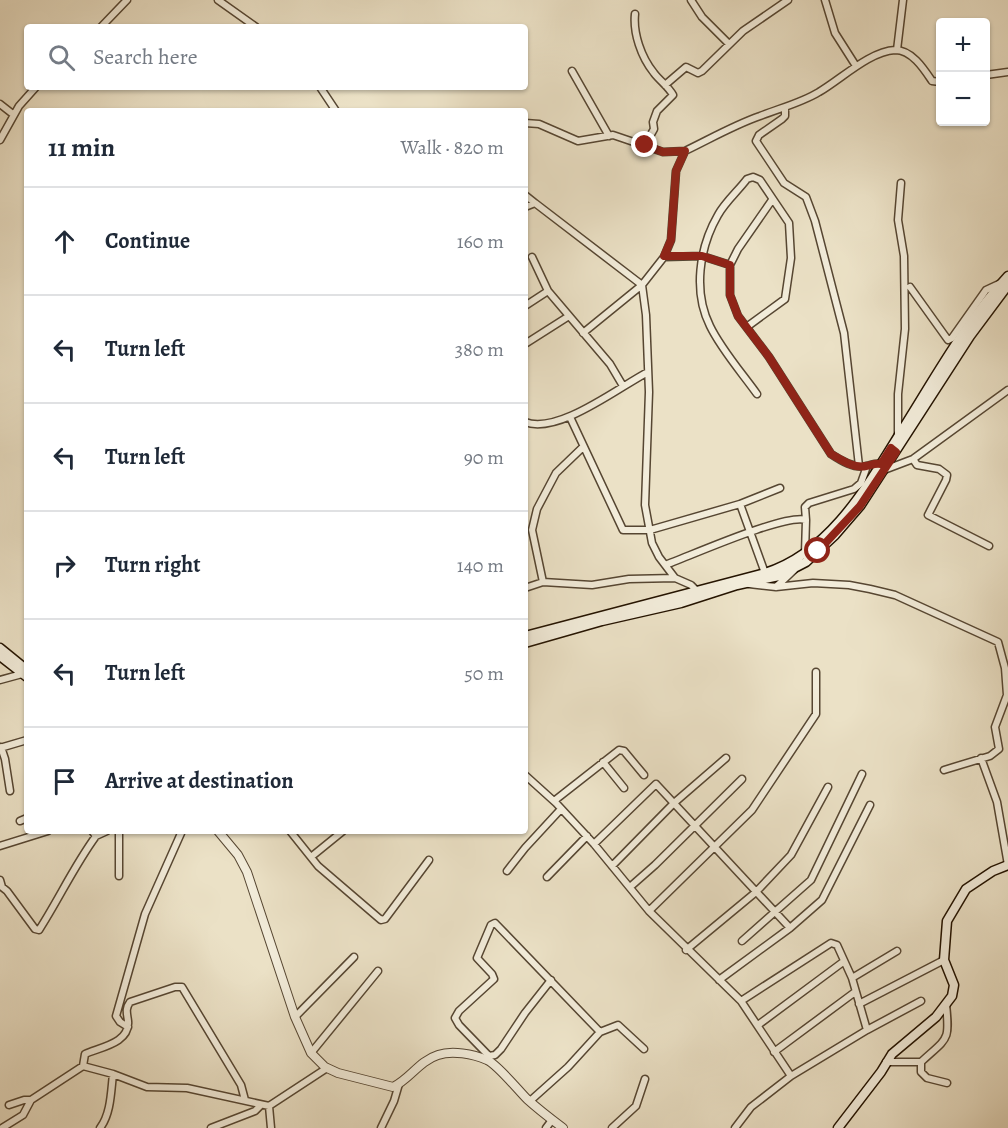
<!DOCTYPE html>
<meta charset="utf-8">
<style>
:root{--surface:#fff;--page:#f2f2f3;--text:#1f2937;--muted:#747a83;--line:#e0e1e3}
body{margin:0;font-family:Alegreya,serif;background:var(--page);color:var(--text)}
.controls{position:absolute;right:18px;top:18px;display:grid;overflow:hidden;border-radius:6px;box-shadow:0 2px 4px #0004}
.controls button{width:54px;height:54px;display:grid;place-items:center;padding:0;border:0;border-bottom:2px solid var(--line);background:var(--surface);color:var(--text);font:30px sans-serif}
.stop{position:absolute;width:18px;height:18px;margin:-14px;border:4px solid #8f2418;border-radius:50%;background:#fff}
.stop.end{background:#8f2418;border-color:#fff;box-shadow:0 2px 6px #0008}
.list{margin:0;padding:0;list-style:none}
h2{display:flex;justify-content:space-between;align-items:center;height:78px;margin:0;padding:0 24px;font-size:26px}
h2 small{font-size:20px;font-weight:400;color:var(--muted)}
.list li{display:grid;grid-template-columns:39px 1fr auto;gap:18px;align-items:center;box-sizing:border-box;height:108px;padding:0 24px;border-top:2px solid var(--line)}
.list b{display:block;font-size:22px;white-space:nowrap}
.list em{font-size:20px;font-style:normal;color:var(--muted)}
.icon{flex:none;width:33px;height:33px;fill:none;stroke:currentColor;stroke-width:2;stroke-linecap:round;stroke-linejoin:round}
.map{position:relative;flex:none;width:1008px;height:1128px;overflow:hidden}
.search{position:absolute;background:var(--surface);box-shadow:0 2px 4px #0004;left:24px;top:24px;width:504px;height:66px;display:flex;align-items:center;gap:15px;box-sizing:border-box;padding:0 21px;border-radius:6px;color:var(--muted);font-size:22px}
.panel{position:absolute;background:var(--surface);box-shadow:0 2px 4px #0004;left:24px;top:108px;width:504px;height:726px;border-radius:6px}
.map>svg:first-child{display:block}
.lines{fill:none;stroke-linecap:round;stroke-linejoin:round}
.minor-casing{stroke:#564632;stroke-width:9}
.tertiary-casing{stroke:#564632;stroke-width:10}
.secondary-casing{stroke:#241300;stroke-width:11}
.minor{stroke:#f2ecda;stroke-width:6}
.tertiary{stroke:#f2ecda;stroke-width:8}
.secondary{stroke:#f2ecda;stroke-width:8}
.route{stroke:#8f2418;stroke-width:8}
</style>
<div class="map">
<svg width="1008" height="1128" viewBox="0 0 1008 1128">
<rect width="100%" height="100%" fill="#ebe1c6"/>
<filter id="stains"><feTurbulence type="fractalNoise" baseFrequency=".00333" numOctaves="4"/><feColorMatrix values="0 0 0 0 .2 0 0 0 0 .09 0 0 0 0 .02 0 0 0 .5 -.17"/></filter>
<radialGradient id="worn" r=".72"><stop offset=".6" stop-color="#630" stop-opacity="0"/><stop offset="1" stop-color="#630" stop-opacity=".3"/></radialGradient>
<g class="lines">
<defs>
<path id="minor" d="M 218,0 L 256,27
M 691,0 L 702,17 L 729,44
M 825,0 L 835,33 L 856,66
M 635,14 C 633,33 641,57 654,73 C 660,81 668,86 673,95 L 657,111 L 653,122 L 654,129 L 645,145
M 101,27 L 127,0
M 897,50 L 903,0
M 572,71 L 609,136
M 986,75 L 1008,72
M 665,85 L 686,67 L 698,73 L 702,71 L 743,31 L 788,0
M 320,87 L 336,111
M 0,104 L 14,115
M 785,108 L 785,116 L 782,119 L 759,135 L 756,141 L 784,183 L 806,197 L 815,221 L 844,333 L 859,466
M 525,123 L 539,124 L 578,141 L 613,135 L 663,152 L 685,151
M 0,140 L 19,106 L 36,87
M 525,195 L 535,203
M 525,207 L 535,203 L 642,285 L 583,333
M 532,257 L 548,291 L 610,364 L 623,386
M 664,257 L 702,256 L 730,265 L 730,295 L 738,316 L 769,357 L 831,454 C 840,460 854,469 866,466 C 872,465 874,463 881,464
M 730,265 L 738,249 L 772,200
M 910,287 L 948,340 L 952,338 L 986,290 L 1001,283
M 525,306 L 548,291
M 748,326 L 785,299 L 791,258 L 789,223 L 760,180 L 753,177 L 747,179 C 738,191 725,202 718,215 C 699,248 693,292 710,326 C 721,349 742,373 757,394
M 525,344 L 569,316
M 570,417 L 623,530 L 650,530 L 740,504 L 780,488
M 525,422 C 558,435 619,387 648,372
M 898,436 L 898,394 L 905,329 L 904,256 L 898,220 L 901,183
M 913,459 L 917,465 L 939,469 L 947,475 L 946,480 L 928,515 L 989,546
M 884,470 L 913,459 L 1008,390
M 740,504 L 765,573
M 806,520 L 805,507 L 809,503 L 854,489 L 861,483 L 867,466
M 665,565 C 690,556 786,513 806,520 L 805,553
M 543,582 L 532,530 L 537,509 L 556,473 L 583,447
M 749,584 L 776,587 L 813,583 L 849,585 L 870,589 L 895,595 L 998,642 L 1005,668 L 1007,695 L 995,727 L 999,749 L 990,756 L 944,770
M 776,587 L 794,570
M 525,588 L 543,582 L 592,585 L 629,579 L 675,578
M 699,593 L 691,585 L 675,578 L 659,557 L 652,543 L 645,505 L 649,392 L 646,315 L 642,285 L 664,257 L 671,240 L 676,171 L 685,151 C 710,139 734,125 760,116 C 780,108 801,103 819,92 C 840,80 870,51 895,50 C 912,50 924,69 932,81 L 940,82
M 0,680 L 22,674
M 1,747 L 5,759 L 10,791
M 0,748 L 27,740
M 981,758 L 997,802 L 1008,865
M 603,762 L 624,788
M 525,775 L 556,803 L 594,844 L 649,911 L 741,1001 L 791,1076
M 554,801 L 619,750 L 624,751 L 644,775
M 20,821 L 27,818
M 92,831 L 96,836 L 107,831
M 119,831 L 119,876
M 290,831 L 318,866 L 381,920 L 385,919 L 429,860
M 594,844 L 656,784 L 790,928
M 0,846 L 48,831
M 311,857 L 343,831
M 612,866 L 674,803 L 726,758
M 507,871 L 525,848 L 561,809
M 547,877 L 587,836
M 0,880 L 2,887 L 7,891 L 35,929 L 39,930 C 59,899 74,866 96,836
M 630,887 L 655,865 L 742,779
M 649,911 L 752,810 L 816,714 L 816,672
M 742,941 L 811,880 L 862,774
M 686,950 L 756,892 L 791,855 L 828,787
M 852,978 L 897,951
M 719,980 L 790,928 L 822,900 L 870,805
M 741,1001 L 831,943 L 837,945 L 852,978 L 867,1030
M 859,1004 L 944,960
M 295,1017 L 354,957
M 758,1025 L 843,962
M 128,1027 L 120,1022 L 116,1016 L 145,914 L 182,831
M 600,1032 L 618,1025 L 644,1049
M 774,1052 L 855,992
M 311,1053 L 378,971
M 489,1056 L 495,1055 L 501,1049 L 525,1013 L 551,980
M 489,1061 L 489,1056 L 459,1025 L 455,1018 L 459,1011 L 494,979 L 492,974 L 477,958 L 491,925 L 495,923 L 600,1032 L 568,1067 L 530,1101
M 886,1062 L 921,1062 C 948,1037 950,1042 946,1004
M 921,1062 L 921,1072 L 927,1078 L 947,1083
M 83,1066 L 85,1054 C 101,1047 130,1043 128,1021 C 127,1013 125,1009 130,1002 L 175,987 L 182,987 L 241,1085 L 245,1100
M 9,1105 L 24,1100 L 31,1100 L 83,1066 L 113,1074 L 147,1087 L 187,1088 L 269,1106 L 271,1128
M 269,1106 L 327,1068
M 2,1128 L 23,1115 L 31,1100
M 100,1128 C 111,1114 111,1091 113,1074
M 211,1128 L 255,1111 L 261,1105
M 381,1128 L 394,1101 L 399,1084
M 546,1128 L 552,1120
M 612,1128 L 636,1106 L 645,1079
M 735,1128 L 751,1107 L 791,1076 L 867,1030 L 921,1001"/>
<path id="tertiary" d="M 218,831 L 238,855 L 247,872 L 295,1017 L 311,1053 L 325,1067 L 338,1073 L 393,1087 C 410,1079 419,1061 438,1055 C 452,1050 473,1054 487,1060 C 497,1064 518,1090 527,1099 C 538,1109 551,1119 563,1128"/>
<path id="secondary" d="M 525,636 L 765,573 C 832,552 869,483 904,427 C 936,376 967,320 1008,276
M 525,643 L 602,621 L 681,603 L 737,585 L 779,576 L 806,562 L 835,535 L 860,506 L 970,336 L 1008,285
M 0,648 L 27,670
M 0,656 L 27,677
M 838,1128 L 881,1072 L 892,1054 L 936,1017 L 952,996 L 954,985 L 944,960 L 947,921 L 966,889 L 993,871 L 1008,865"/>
</defs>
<use href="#minor" class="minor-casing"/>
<use href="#tertiary" class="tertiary-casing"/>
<use href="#secondary" class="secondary-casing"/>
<use href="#minor" class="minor"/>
<use href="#tertiary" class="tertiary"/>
<use href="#secondary" class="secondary"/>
</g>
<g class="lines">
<path class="route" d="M 645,145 L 663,152 L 685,151 L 676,171 L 671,240 L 664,256 L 702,256 L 730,265 L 730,295 L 738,316 L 769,357 L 831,454 C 840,459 854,469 866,466 C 872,465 874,463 881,464 L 891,448 L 896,452 L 860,506 L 818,551"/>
</g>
<rect width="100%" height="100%" filter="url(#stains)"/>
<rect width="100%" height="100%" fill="url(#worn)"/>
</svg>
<div class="controls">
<button>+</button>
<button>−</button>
</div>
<div class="stop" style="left:818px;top:551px"></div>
<div class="stop end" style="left:645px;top:145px"></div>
<div class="search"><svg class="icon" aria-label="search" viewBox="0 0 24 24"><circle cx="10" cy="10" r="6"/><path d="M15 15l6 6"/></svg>Search here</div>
<section class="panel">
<h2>11 min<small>Walk · 820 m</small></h2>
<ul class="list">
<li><svg class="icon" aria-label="ahead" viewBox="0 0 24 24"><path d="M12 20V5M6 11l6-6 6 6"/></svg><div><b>Continue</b></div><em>160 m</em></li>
<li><svg class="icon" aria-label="left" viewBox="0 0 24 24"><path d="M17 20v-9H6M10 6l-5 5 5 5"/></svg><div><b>Turn left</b></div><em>380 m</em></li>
<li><svg class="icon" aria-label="left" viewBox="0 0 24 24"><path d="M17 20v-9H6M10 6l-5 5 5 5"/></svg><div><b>Turn left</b></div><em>90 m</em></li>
<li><svg class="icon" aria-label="right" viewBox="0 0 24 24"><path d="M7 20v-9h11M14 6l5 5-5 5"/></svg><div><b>Turn right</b></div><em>140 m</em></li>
<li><svg class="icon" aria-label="left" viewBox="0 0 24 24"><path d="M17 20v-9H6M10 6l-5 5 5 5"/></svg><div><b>Turn left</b></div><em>50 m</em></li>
<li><svg class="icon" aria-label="arrive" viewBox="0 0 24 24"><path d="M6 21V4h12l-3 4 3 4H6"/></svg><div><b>Arrive at destination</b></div></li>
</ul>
</section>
</div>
